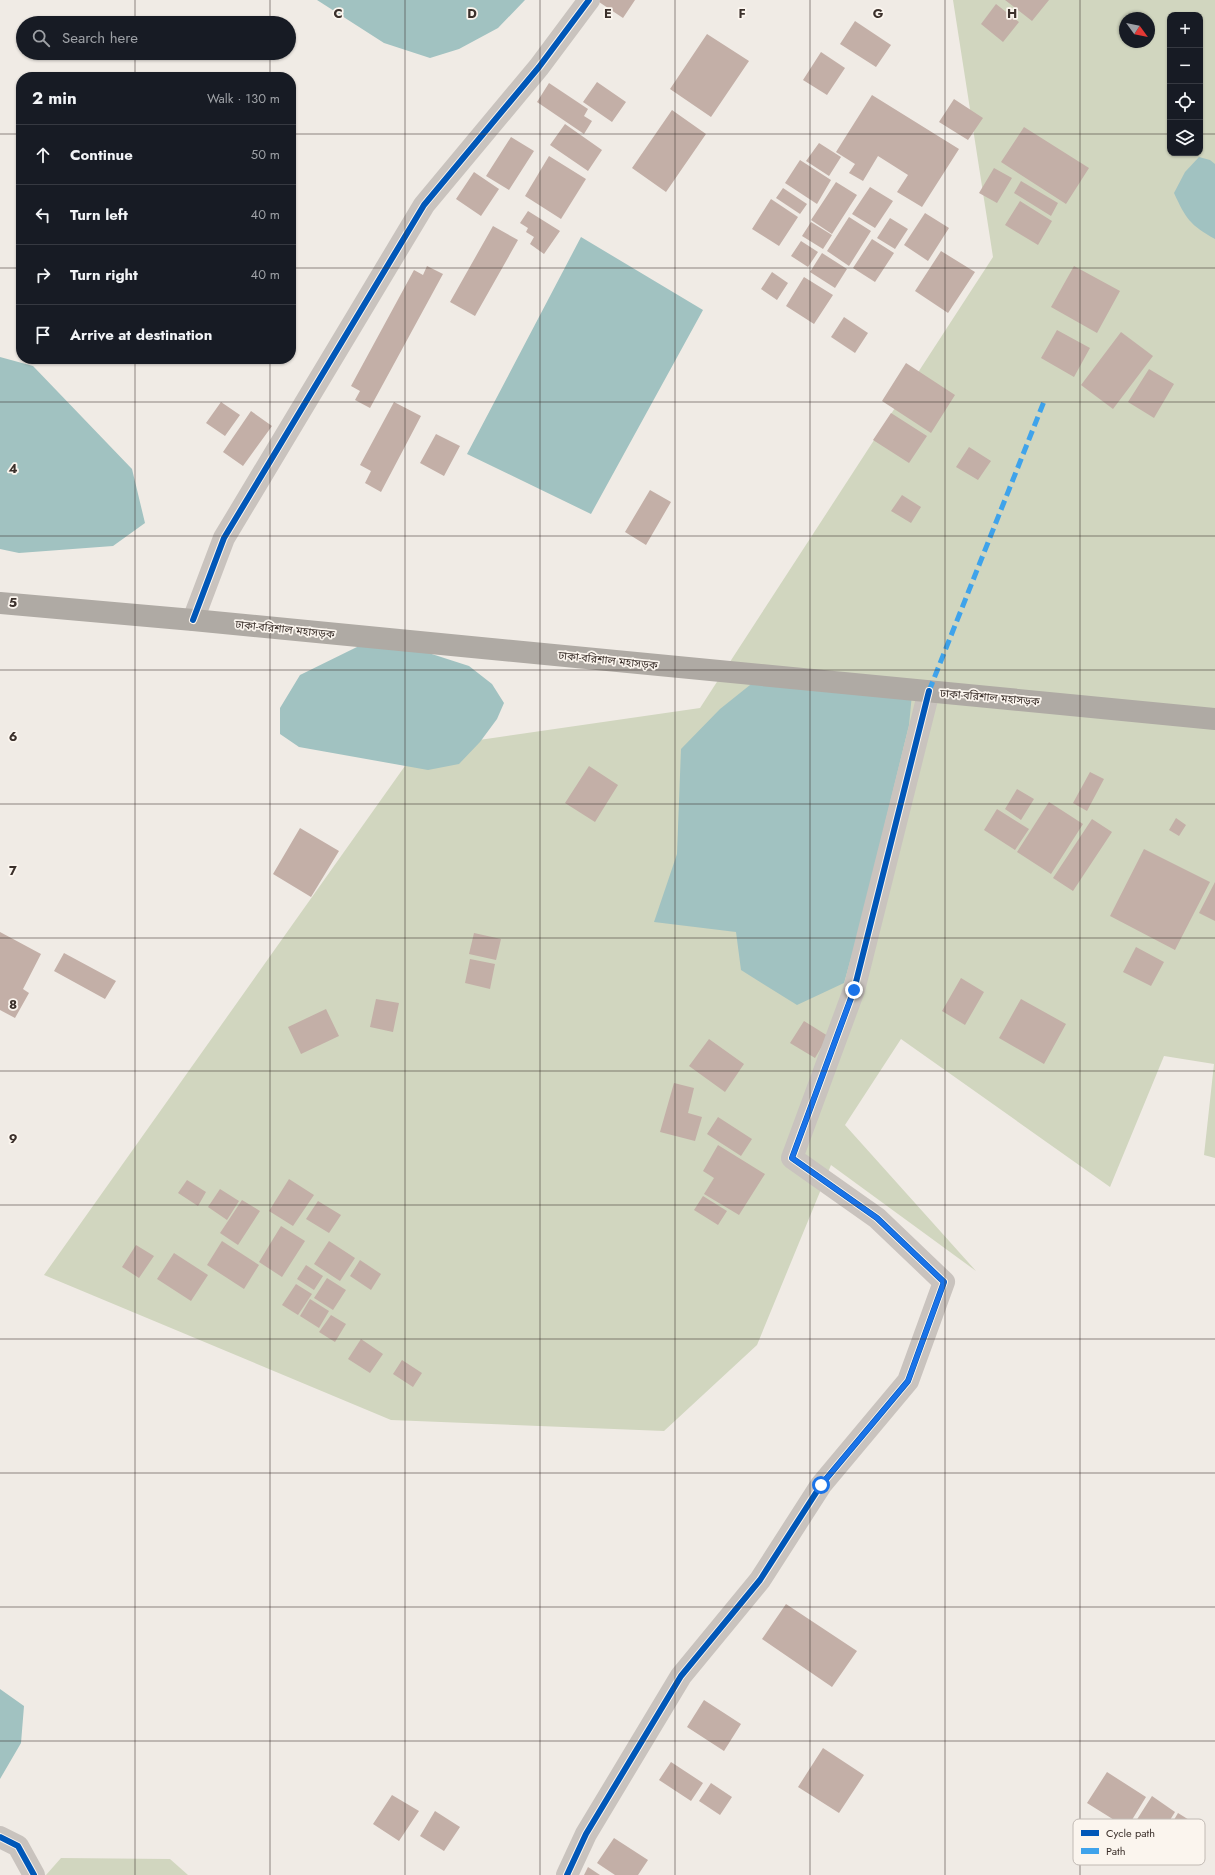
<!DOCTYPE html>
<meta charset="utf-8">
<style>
:root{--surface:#171b24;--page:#242831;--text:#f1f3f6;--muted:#9ea1a6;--line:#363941}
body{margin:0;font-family:Jost,"Noto Sans Bengali",sans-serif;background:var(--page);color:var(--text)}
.controls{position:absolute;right:12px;top:12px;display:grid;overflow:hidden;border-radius:8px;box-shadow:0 1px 3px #0004}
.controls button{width:36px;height:36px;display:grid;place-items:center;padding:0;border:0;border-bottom:1px solid var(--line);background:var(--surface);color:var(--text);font:20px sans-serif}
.compass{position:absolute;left:1119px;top:12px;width:36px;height:36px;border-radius:50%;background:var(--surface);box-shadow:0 1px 3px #0004;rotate:123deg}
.stop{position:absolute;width:12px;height:12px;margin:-9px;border:3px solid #1a73e8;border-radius:50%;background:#fff}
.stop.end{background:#1a73e8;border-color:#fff;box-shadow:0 1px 4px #0008}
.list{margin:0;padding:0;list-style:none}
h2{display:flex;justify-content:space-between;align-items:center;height:52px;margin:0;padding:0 16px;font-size:17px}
h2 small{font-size:13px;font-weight:400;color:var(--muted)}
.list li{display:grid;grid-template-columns:26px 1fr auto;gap:12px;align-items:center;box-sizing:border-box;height:60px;padding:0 16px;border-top:1px solid var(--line)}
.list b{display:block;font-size:15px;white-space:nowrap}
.list em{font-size:13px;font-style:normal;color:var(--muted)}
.icon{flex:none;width:22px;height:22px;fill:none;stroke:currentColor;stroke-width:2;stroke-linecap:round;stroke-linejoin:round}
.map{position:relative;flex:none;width:1215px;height:1875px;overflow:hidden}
.search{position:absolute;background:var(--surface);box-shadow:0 1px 3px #0004;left:16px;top:16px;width:280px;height:44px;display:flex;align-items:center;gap:10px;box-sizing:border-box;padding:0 14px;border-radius:22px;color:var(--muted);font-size:15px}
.panel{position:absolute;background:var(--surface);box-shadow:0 1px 3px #0004;left:16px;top:72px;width:280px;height:292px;border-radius:16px}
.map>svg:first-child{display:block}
.green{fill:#d1d6bf;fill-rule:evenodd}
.water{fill:#a1c2c1}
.building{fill:#c3afa7}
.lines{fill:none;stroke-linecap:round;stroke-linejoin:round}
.minor{stroke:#c9c3be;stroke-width:22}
.highway{stroke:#afaaa4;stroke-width:22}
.quiet{stroke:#3fa3eb;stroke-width:5;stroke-dasharray:10 5;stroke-linecap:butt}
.cycleway-casing{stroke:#fbf5ee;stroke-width:8}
.cycleway{stroke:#0057b8;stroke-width:6}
.route{stroke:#1a73e8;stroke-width:5}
.grid{fill:none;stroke:#3b302b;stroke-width:1;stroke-opacity:0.55}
.labels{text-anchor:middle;stroke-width:3.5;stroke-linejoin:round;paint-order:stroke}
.street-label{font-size:11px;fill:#3b302b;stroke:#fbf5ee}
.key{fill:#fbf5ee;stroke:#c1bab4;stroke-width:1}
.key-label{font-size:11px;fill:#3b302b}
.grid-label{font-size:13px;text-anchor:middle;font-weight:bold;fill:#3b302b;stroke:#fbf5ee;stroke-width:3.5;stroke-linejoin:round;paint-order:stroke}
</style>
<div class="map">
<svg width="1215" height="1875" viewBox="0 0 1215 1875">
<rect width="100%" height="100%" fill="#f0ebe5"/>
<path class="green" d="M 953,0 L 1215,0 L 1215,1158 L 1204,1155 L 1214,1064 L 1164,1056 L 1110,1187 L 901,1039 L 845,1125 L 976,1271 L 831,1165 L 757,1345 L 664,1431 L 391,1420 L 44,1275 L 417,749 L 700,708 L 993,257 ZM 1170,15 L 1200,15 L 1200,153 L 1170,153 ZM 1125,18 L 1149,18 L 1149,42 L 1125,42 Z
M 61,1858 L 170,1859 L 188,1875 L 46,1875 Z"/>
<path class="water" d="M 317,0 L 525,0 L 498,28 L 459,49 L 430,58 L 384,43 Z
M 1199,157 L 1210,160 L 1215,164 L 1215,239 C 1190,225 1186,219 1174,193 L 1185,172 Z
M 581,237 L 703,310 L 591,514 L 467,454 Z
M 0,357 L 33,366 L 132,469 L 145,523 L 113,546 L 19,553 L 0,549 Z
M 361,645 L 410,647 L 469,666 L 492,684 L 504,703 L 497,719 L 480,742 L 459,764 L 428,770 L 299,747 L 280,734 L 280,708 L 300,675 Z
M 755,681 L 912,694 L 909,725 L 860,926 L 844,983 L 797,1005 L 741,970 L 736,932 L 654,922 L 677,854 L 681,749 L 720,709 Z
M 0,1689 L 24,1706 L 21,1743 L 0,1779 Z"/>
<path class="building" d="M 596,0 L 635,0 L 623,18 Z
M 1005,0 L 1049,0 L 1032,21 Z
M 996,4 L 1019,22 L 1003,42 L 981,24 Z
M 855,21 L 891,45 L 876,67 L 840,44 Z
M 707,34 L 749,61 L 711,117 L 670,89 Z
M 821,52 L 845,68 L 827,95 L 803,80 Z
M 597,82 L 626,102 L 612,122 L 583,102 Z
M 549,83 L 588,109 L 584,116 L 592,121 L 584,134 L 537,102 Z
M 872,95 L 959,149 L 922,207 L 897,192 L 908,175 L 878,156 L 863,181 L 849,173 L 855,164 L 836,152 Z
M 954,99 L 983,118 L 968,140 L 939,122 Z
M 672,110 L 706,134 L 666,192 L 632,168 Z
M 565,124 L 602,150 L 588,171 L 550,145 Z
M 1024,127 L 1089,168 L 1066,204 L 1001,162 Z
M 511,137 L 534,151 L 509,190 L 486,176 Z
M 819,143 L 841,157 L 829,176 L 806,161 Z
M 549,156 L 586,179 L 561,219 L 525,196 Z
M 800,160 L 831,180 L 817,204 L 785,183 Z
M 994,168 L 1012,178 L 997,203 L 979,193 Z
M 474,172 L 499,189 L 481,216 L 456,199 Z
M 1021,181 L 1058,203 L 1051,216 L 1014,193 Z
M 836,182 L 857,195 L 832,234 L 811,220 Z
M 870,187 L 893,201 L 875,228 L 852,214 Z
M 783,188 L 807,204 L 800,214 L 776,198 Z
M 771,199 L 798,217 L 779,246 L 752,229 Z
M 1020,201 L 1052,221 L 1038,245 L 1005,225 Z
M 528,211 L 560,231 L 544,254 L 530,244 L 534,237 L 526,232 L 528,228 L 520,223 Z
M 925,213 L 949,228 L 928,261 L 904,245 Z
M 849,217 L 871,231 L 849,266 L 827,251 Z
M 890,218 L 908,229 L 895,249 L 877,238 Z
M 811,222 L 832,235 L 823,249 L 802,236 Z
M 493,226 L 518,240 L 475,316 L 450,302 Z
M 872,239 L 894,253 L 875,282 L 853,268 Z
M 801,241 L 818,252 L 808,267 L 791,256 Z
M 941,251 L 975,272 L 948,313 L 915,291 Z
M 822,253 L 847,269 L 835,288 L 810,272 Z
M 427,266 L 443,274 L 370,408 L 355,400 L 360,391 L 351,386 L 414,270 L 423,275 Z
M 1074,266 L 1120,291 L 1097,333 L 1051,307 Z
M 772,272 L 788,283 L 777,300 L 761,289 Z
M 804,277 L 833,295 L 814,324 L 786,306 Z
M 844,317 L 868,333 L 855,353 L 831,337 Z
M 1057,330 L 1090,348 L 1074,377 L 1041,358 Z
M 1121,332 L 1153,356 L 1113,409 L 1081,385 Z
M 906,363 L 955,395 L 931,433 L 882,401 Z
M 1149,369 L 1174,384 L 1154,418 L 1128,402 Z
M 221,402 L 240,415 L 225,436 L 206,423 Z
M 394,402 L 421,416 L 381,492 L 365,483 L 371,471 L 360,465 Z
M 251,411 L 272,426 L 243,466 L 223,452 Z
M 891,413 L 927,436 L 909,463 L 873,440 Z
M 436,434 L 460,446 L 444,476 L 420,463 Z
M 969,447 L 991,461 L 978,480 L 956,467 Z
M 650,490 L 671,502 L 646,545 L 625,532 Z
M 902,495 L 921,507 L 911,523 L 891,511 Z
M 589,766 L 618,785 L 595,822 L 565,803 Z
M 1090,772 L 1104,779 L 1087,811 L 1073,803 Z
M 1017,789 L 1034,799 L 1021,820 L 1005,809 Z
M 1049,802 L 1083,824 L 1051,874 L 1017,852 Z
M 997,809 L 1029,829 L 1015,850 L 984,830 Z
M 1176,818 L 1186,825 L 1179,836 L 1169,830 Z
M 1092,819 L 1112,832 L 1073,891 L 1053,878 Z
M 300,828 L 339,851 L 311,897 L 273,874 Z
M 1144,849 L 1210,882 L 1175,950 L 1110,916 Z
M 1215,882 L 1215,921 L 1199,913 Z
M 0,932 L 41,954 L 23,989 L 29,993 L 15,1018 L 0,1010 Z
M 474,933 L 501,939 L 496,960 L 469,954 Z
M 1136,947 L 1164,962 L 1151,986 L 1123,972 Z
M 64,953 L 116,981 L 105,999 L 54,971 Z
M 470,959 L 495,964 L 490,989 L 465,983 Z
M 961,978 L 984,992 L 965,1025 L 942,1011 Z
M 376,999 L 399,1003 L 393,1032 L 370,1027 Z
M 1021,999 L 1066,1024 L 1044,1064 L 999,1038 Z
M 326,1009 L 339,1036 L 301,1054 L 288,1027 Z
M 804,1021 L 828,1036 L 815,1058 L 790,1043 Z
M 709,1039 L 744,1064 L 725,1092 L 689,1066 Z
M 674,1083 L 694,1088 L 688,1113 L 702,1117 L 695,1141 L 660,1132 Z
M 718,1117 L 752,1139 L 741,1156 L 707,1134 Z
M 718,1145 L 765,1174 L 739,1215 L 704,1194 L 714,1178 L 703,1171 Z
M 289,1179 L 314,1195 L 293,1226 L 269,1211 Z
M 187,1180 L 206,1192 L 198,1206 L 178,1193 Z
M 220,1189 L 239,1201 L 227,1220 L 208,1207 Z
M 703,1196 L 727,1211 L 718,1225 L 694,1210 Z
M 242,1200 L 260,1211 L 238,1245 L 220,1233 Z
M 318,1201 L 341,1215 L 329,1233 L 306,1219 Z
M 281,1226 L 305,1241 L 282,1277 L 259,1262 Z
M 222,1241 L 259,1265 L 244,1289 L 207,1265 Z
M 329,1241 L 355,1258 L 340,1281 L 314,1264 Z
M 136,1245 L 154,1256 L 139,1278 L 122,1267 Z
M 174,1253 L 208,1275 L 191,1301 L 157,1279 Z
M 360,1260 L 381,1274 L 371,1290 L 350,1276 Z
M 306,1265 L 323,1276 L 314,1290 L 297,1279 Z
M 327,1278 L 346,1290 L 333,1310 L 314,1298 Z
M 296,1284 L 312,1294 L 298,1315 L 282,1305 Z
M 310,1299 L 329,1311 L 319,1328 L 300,1316 Z
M 331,1315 L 346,1324 L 335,1342 L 319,1332 Z
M 361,1339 L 383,1354 L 370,1373 L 348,1359 Z
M 402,1360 L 422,1373 L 413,1387 L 393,1374 Z
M 786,1604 L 857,1651 L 832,1687 L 762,1639 Z
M 704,1700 L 741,1724 L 724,1751 L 687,1727 Z
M 823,1748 L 864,1775 L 839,1813 L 798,1787 Z
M 671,1762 L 703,1783 L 691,1801 L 659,1780 Z
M 1107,1772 L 1146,1797 L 1127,1828 L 1087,1803 Z
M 711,1783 L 732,1797 L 720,1815 L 699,1801 Z
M 392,1795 L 419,1811 L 399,1841 L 373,1824 Z
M 1152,1796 L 1175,1812 L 1160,1836 L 1136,1821 Z
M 435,1811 L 460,1827 L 444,1851 L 420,1836 Z
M 1178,1813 L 1194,1823 L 1176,1849 L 1162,1840 Z
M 614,1838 L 648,1860 L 638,1875 L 615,1875 L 597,1863 Z
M 588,1867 L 600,1875 L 584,1875 Z"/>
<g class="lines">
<path class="minor" d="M 193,620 L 224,538 L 424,205 L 539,67 L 589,0
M 0,1837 L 18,1846 L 34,1875
M 567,1875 L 586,1834 L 681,1676 L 760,1580 L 821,1485 L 908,1381 L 944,1282 L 877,1218 L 792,1158 L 854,990 L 929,691"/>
<path class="highway" d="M 0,603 L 193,620 L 1215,719"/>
<path class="quiet" d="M 929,691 L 1045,399"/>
<defs>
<path id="cycleway" d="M 193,620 L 224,538 L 424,205 L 539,67 L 589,0
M 0,1837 L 18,1846 L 34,1875
M 567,1875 L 586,1834 L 681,1676 L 760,1580 L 821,1485 L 908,1381 L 944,1282 L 877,1218 L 792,1158 L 854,990 L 929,691"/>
</defs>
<use href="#cycleway" class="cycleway-casing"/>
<use href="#cycleway" class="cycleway"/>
</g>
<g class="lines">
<path class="route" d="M 821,1485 L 908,1381 L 944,1282 L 877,1218 L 792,1158 L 854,990"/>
</g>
<path class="grid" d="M 135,0 L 135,23M 270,0 L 270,23M 405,0 L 405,1875M 540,0 L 540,1875M 675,0 L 675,1875M 810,0 L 810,1875M 945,0 L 945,1875M 1080,0 L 1080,1875M 135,53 L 135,77M 270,53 L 270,77M 0,134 L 21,134M 291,134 L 1170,134M 1200,134 L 1215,134M 0,268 L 21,268M 291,268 L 1215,268M 135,359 L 135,1875M 270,359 L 270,1875M 0,402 L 1215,402M 0,536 L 1215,536M 0,670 L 1215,670M 0,804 L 1215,804M 0,938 L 1215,938M 0,1071 L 1215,1071M 0,1205 L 1215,1205M 0,1339 L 1215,1339M 0,1473 L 1215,1473M 0,1607 L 1215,1607M 0,1741 L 1215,1741"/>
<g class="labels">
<g class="street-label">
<text transform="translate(285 629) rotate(6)" y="4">ঢাকা-বরিশাল মহাসড়ক</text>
<text transform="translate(608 660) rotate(6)" y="4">ঢাকা-বরিশাল মহাসড়ক</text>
<text transform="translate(990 697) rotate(5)" y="4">ঢাকা-বরিশাল মহাসড়ক</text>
</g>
</g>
<rect x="1073" y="1819" width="132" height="46" rx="6" class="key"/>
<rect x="1081" y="1830" width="18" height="6" fill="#0057b8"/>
<rect x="1081" y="1848" width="18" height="6" fill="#3fa3eb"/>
<g class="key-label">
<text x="1106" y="1837">Cycle path</text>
<text x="1106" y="1855">Path</text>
</g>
<g class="grid-label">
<text x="338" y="18">C</text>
<text x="472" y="18">D</text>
<text x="608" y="18">E</text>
<text x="742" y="18">F</text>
<text x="878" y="18">G</text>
<text x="1012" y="18">H</text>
<text x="13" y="473">4</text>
<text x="13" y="607">5</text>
<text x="13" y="741">6</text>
<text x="13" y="875">7</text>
<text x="13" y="1009">8</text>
<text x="13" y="1143">9</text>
</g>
</svg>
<div class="controls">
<button>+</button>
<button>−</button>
<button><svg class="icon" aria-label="locate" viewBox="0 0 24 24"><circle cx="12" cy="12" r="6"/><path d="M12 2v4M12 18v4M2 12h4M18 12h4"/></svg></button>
<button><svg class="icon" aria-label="layers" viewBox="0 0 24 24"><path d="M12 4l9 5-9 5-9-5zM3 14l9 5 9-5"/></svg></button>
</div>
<svg class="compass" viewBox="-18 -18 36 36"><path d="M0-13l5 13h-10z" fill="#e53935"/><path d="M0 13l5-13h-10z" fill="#9ea1a6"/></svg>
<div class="stop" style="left:821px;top:1485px"></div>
<div class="stop end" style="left:854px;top:990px"></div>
<div class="search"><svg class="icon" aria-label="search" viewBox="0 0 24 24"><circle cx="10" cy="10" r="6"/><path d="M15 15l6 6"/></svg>Search here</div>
<section class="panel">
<h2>2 min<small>Walk · 130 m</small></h2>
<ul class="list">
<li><svg class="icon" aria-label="ahead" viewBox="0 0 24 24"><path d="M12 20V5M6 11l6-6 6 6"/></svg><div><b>Continue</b></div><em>50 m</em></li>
<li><svg class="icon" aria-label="left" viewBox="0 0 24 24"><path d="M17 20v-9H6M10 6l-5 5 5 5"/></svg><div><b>Turn left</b></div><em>40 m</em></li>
<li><svg class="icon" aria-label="right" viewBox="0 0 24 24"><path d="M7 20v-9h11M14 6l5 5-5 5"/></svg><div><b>Turn right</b></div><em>40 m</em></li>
<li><svg class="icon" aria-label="arrive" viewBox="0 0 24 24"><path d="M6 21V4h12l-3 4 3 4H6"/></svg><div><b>Arrive at destination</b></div></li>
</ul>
</section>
</div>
